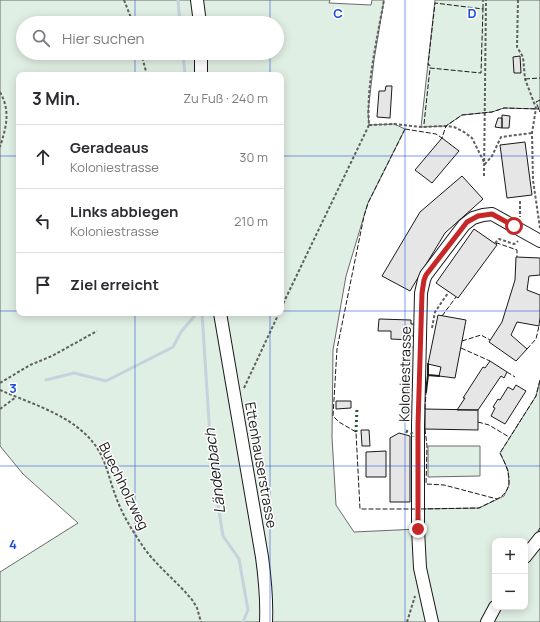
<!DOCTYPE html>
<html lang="de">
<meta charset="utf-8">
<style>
:root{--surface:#fff;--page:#f7f7f7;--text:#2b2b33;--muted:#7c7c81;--line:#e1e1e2}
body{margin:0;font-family:Manrope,sans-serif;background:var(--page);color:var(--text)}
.controls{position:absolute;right:12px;bottom:12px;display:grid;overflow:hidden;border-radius:8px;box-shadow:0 2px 10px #0003}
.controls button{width:36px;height:36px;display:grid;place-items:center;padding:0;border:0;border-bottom:1px solid var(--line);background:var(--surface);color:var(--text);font:20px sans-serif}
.stop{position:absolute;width:12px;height:12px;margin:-9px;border:3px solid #c62828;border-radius:50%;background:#fff}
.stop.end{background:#c62828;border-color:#fff;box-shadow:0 1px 4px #0008}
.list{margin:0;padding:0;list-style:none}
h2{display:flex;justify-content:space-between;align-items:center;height:52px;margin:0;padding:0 16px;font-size:17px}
h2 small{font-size:13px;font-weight:400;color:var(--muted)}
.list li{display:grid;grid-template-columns:26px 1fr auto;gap:12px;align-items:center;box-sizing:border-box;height:64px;padding:0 16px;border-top:1px solid var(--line)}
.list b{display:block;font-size:15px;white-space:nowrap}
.list p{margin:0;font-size:13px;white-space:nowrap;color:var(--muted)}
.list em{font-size:13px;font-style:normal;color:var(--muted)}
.icon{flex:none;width:22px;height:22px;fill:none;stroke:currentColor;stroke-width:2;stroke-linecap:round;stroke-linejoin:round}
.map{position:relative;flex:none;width:540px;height:622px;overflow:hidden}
.search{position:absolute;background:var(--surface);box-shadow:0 2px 10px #0003;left:16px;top:16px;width:268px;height:44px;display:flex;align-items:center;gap:10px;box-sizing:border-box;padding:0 14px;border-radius:22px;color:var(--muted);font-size:15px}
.panel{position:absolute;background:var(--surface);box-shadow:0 2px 10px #0003;left:16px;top:72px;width:268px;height:244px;border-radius:8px}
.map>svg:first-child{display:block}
.green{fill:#e0efe3;stroke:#6a6a6a;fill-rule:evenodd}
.parking{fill:#ededed;stroke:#6a6a6a}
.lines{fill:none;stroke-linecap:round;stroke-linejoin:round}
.stream{stroke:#c6d2dc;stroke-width:3}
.building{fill:#e6e6e6;stroke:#1a1a1a}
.minor-casing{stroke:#1a1a1a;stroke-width:14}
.path{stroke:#5f5f5f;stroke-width:2;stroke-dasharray:3 2;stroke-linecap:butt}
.minor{stroke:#fff;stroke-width:12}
.hedge{stroke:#2b5a34;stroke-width:3;stroke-dasharray:2 3;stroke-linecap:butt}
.fence{stroke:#1a1a1a;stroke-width:1;stroke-dasharray:5 2;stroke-linecap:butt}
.wall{stroke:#1a1a1a;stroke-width:2}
.route{stroke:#c62828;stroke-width:5}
.grid{fill:none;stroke:#1d4ed8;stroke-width:1;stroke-opacity:0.55}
.labels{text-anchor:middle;stroke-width:3;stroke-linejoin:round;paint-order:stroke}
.street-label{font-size:14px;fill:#1a1a1a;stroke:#fff}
.water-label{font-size:15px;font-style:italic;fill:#1a1a1a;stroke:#fff}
.grid-label{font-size:13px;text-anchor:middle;font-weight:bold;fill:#1d4ed8;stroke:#fff;stroke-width:3;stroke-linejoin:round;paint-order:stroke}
</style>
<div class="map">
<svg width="540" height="622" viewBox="0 0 540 622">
<rect width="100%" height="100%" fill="#fff"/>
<path class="green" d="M 0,0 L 330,0 L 329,3 L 371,5 L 372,0 L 384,0 L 374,60 L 368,112 L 369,125 L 394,124 L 405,129 L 368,203 L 364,216 L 346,276 L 333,350 L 332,437 L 336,505 L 354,532 L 418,529 L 418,509 L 479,508 L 504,496 L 509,485 L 508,470 L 500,453 L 536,396 L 540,380 L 540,622 L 0,622 L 0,572 L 78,523 L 23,474 L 0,446 ZM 23,23 L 277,23 L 277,53 L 23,53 ZM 19,75 L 281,75 L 281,313 L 19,313 ZM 495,541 L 525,541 L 525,607 L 495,607 Z
M 435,0 L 540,0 L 540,112 L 539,109 L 504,108 L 492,112 L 462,115 L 446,126 L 421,127 Z
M 428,446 L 480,446 L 480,476 L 428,477 Z"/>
<path class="parking" d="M 408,347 L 415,347 L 415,412 L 407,412 Z"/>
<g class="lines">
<path class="stream" d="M 178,0 L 180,23
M 183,53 L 185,75
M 202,313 L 212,468 L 223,536 L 239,559 L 248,610 L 243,622
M 46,380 L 74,373 L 106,381 L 173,347 L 181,332 L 197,313"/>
</g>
<path class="building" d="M 520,56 L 521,73 L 514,73 L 513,57 Z
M 386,86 L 392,86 L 390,118 L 377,117 L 379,91 L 385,91 Z
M 502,115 L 510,116 L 509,128 L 502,128 Z
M 498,118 L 502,118 L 502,128 L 495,127 Z
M 442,138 L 459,151 L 432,183 L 415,170 Z
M 525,142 L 532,195 L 507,198 L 500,145 Z
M 462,176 L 483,199 L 445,233 L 410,291 L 382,276 L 420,212 Z
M 474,229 L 497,245 L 458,298 L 436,283 Z
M 516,257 L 540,258 L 540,275 L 529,276 L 527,290 L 540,295 L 540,317 L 539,326 L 517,322 L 511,335 L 527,349 L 516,361 L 489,342 L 502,322 L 515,280 Z
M 438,315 L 466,320 L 455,378 L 439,376 L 441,367 L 428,364 Z
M 379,319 L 411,320 L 411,324 L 415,324 L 415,336 L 411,336 L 411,340 L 391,339 L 391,331 L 378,331 Z
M 490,361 L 507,372 L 504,378 L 501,376 L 478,410 L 457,410 L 465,398 L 463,398 L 483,367 L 485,368 Z
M 516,385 L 526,391 L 505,424 L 491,416 L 495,408 L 493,407 L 498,399 L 500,400 L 508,387 L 513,390 Z
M 336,401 L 351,401 L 351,408 L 336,409 Z
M 425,409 L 478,410 L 478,430 L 425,429 Z
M 361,430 L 369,430 L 370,446 L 362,446 Z
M 399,433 L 410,436 L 410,502 L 390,502 L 390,438 Z
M 386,451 L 386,477 L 366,477 L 366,452 Z"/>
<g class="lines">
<defs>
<path id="minor" d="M 197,0 L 200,23
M 201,53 L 201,75
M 220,313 L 262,557 C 265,579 267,600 266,622
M 525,557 L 540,538
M 432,622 L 420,568 L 418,529 L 418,425 L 421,293 L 424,280 L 426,275 L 464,225 L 473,218 L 483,215 L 492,214 L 540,241
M 487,622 L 495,607"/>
</defs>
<use href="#minor" class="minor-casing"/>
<path class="path" d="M 124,0 L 133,23
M 518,0 L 517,47 L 523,57 L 525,79 L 536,108 L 532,133 L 533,180 L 540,228
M 141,53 L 147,75
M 0,92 C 11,112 6,127 0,147
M 369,125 L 394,124 L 421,127 L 446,126 L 454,127 L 464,132 L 472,138 L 485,164 L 492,156 L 501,137 L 532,133
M 484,176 L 486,0
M 520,201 L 520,217
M 495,243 L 499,239 L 514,244 L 516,243 L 518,241
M 281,308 L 369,125 C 366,86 377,39 384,0
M 432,328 L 435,312 L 448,293
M 0,383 L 30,365 L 52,356 L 97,331
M 244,388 L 279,313
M 0,390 C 34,405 79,417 99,451 C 107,465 110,482 116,497 C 122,514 132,530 142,545 C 156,566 177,581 193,601 L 197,608 L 201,622
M 0,409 L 16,397
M 407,622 L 415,596"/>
<use href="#minor" class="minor"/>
<path class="hedge" d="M 406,431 L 413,434 L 413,437
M 356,432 L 357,408"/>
<path class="fence" d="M 483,9 L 483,0
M 525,79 L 540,78
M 540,100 L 536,102 L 540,112
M 424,124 L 430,68 L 481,73 L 483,9 L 435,3 L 428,65 L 430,65 L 430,68
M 405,129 L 368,203 L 364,216 L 337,349 L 333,416 L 339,422 L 356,432 L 360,509 L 415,509
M 405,129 L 436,134 L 442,138 L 446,126 L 462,115 L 492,112 L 504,108 L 539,109
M 496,244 L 497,243 L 517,250 L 517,257
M 442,316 L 456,297
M 462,341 L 481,335 L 490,340
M 461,348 L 490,361
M 527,349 L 536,339 L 539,326
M 507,372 L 515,377
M 425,409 L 426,392
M 478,422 L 489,425 L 509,437
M 425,429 L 427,446 L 426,484 L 444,485 L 497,499 C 517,489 508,468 500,453 L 536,396 L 540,380
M 421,509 L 479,508 L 497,499
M 538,531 L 540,528"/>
<path class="wall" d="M 428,364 L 428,375 L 439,376
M 426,392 L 428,375"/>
</g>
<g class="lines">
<path class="route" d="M 418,529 L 418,425 L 422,293 L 424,280 L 426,275 L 467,222 L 478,216 L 492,214 L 514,226"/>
</g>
<path class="grid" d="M 135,0 L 135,23M 270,0 L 270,23M 405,0 L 405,622M 135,53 L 135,75M 270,53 L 270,75M 0,156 L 19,156M 281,156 L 540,156M 0,311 L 19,311M 281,311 L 540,311M 135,313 L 135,622M 270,313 L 270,622M 0,466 L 540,466"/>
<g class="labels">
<g class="street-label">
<text transform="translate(405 374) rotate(-89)" y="5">Koloniestrasse</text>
<text transform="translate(261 465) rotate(80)" y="5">Ettenhauserstrasse</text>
<text transform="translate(124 486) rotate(64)" y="5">Buechholzweg</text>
</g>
<g class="water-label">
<text transform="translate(215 471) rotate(-97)" y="5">Ländenbach</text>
</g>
</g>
<g class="grid-label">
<text x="338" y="18">C</text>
<text x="472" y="18">D</text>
<text x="13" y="393">3</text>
<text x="13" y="549">4</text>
</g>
</svg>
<div class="controls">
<button>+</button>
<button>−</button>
</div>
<div class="stop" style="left:514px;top:226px"></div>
<div class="stop end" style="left:418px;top:529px"></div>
<div class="search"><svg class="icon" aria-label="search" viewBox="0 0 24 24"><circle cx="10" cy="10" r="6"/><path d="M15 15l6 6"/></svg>Hier suchen</div>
<section class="panel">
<h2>3 Min.<small>Zu Fuß · 240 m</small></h2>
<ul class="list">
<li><svg class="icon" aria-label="ahead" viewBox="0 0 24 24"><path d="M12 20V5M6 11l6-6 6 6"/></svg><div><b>Geradeaus</b><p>Koloniestrasse</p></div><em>30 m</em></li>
<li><svg class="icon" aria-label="left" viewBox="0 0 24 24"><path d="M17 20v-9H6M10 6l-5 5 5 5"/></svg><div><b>Links abbiegen</b><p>Koloniestrasse</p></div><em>210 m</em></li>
<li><svg class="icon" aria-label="arrive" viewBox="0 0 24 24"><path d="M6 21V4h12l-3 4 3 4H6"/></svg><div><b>Ziel erreicht</b></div></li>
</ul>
</section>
</div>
